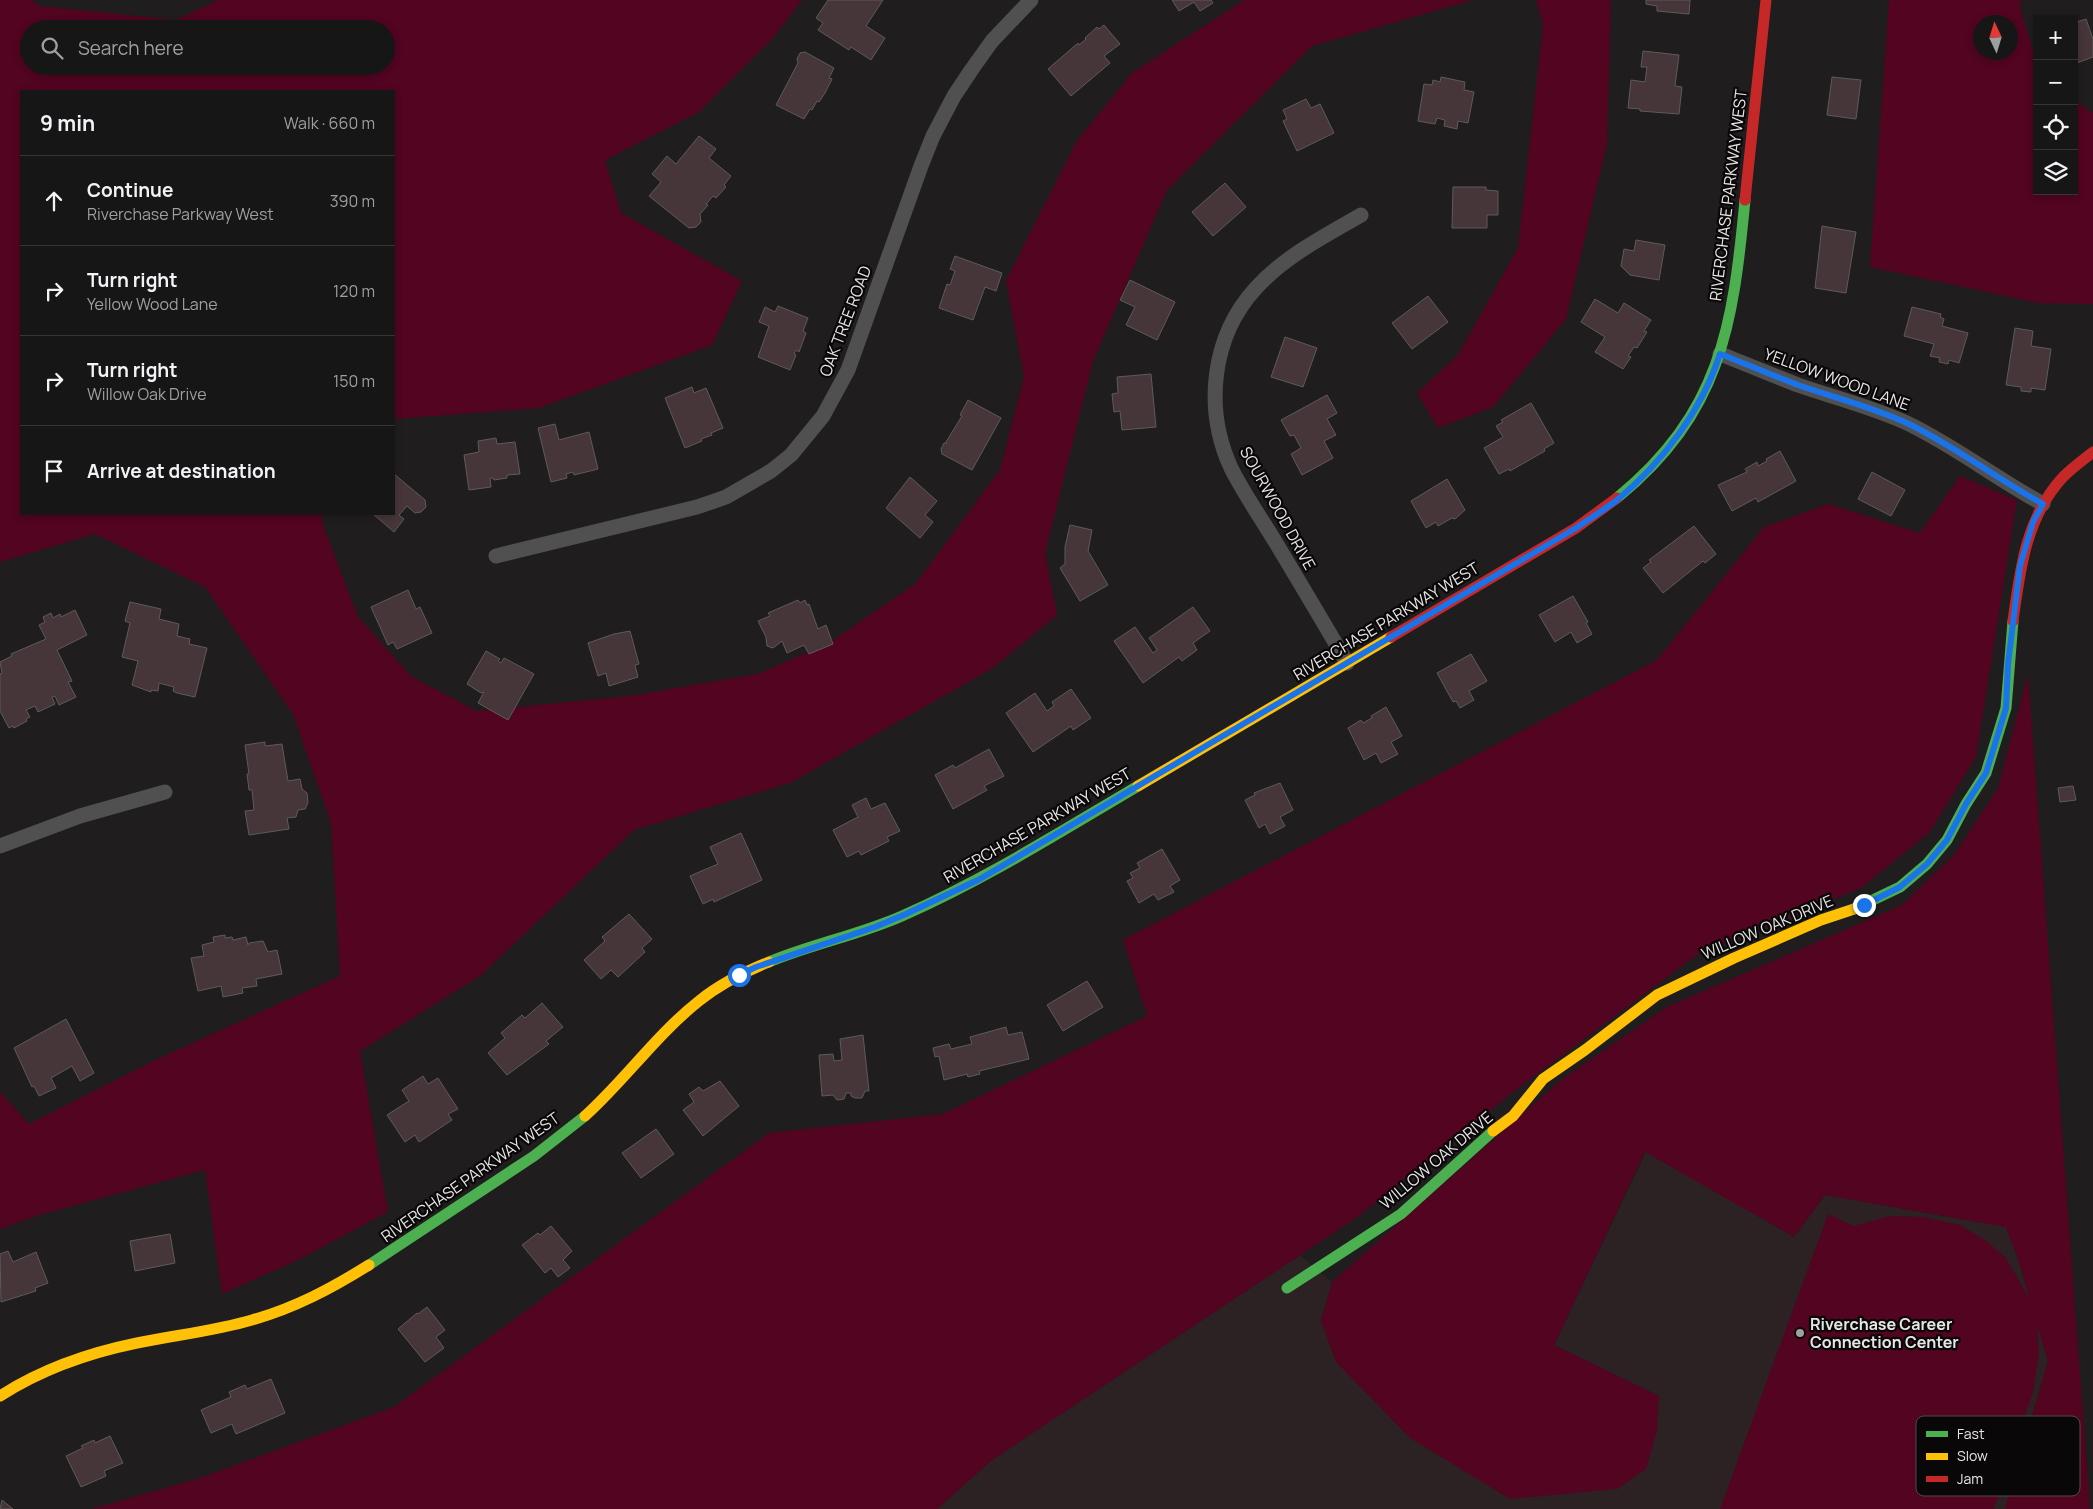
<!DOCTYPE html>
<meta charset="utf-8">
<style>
:root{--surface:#171616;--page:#242323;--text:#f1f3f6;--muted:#9e9fa1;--line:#363535}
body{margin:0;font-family:Manrope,sans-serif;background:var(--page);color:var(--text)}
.controls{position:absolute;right:15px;top:15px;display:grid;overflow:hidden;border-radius:0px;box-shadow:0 2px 8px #0003}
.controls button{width:45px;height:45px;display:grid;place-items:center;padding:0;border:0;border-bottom:1px solid var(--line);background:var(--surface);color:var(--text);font:25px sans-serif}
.compass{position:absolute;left:1973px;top:15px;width:45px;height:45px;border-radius:50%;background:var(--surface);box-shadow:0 2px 8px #0003;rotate:356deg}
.stop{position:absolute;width:15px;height:15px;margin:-11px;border:4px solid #1a73e8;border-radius:50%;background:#fff}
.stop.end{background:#1a73e8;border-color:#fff;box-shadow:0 1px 5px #0008}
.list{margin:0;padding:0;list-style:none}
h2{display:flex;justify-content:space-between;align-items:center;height:65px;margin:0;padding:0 20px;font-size:21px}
h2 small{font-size:16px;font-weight:400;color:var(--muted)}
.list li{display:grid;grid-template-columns:32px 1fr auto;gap:15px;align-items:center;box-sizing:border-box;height:90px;padding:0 20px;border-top:1px solid var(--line)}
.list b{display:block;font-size:19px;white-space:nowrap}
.list p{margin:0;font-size:16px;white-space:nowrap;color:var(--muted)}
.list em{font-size:16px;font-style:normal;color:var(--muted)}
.icon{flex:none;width:28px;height:28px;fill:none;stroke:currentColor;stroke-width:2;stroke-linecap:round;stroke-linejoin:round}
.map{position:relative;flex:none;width:2093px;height:1509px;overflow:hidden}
.search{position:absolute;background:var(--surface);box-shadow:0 2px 8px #0003;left:20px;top:20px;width:375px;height:55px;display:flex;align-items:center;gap:12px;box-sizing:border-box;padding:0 18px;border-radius:28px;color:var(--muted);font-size:19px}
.panel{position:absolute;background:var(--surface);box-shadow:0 2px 8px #0003;left:20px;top:90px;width:375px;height:425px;border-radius:0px}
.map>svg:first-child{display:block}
.built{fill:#2c2224}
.green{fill:#520421;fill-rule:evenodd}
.building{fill:#463539;stroke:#5d5b5b}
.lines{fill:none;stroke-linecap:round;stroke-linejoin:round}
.street{stroke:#515050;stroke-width:15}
.fast{stroke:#4caf50;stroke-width:11}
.slow{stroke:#ffc107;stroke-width:11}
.jam{stroke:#c62828;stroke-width:11}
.route{stroke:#1a73e8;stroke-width:6}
.poi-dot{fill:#a29f9f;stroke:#090707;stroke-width:2}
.labels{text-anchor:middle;stroke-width:4.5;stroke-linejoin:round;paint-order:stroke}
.street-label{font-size:16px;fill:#e8e5e5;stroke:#090707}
.poi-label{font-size:16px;font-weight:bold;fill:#e8e5e5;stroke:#090707;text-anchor:start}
.key{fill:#090707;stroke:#4c4a4a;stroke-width:1}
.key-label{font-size:14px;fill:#e8e5e5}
</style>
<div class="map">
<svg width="2093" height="1509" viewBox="0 0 2093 1509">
<rect width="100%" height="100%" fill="#1f1d1e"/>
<path class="built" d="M 1646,1152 L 1794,1237 L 1825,1195 L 2006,1227 L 2019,1262 L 2048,1361 L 2005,1509 L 937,1509 L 992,1460 L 1300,1255 L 1332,1282 L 1321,1321 L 1659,1396 L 1554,1345 Z"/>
<path class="green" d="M 0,0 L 32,0 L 39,6 L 176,20 L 218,0 L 802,0 L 773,38 L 699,112 L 605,160 L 621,213 L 742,281 L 712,345 L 539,408 L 394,419 L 394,91 L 21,91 L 21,514 L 322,514 L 323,525 L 358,617 L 412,677 L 477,711 L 630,696 L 758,674 L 831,642 L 916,583 L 1000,470 L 1024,377 L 1006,281 L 1076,142 L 1132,73 L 1244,0 L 1473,0 L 1312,46 L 1167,190 L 1093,361 L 1045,553 L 1057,615 L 993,668 L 790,783 L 634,830 L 480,976 L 360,1051 L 388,1212 L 296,1261 L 222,1294 L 205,1170 L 39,1215 L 0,1229 L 0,1092 L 29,1124 L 153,1061 L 340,976 L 331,823 L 293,714 L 205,587 L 95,534 L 0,562 ZM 29,29 L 386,29 L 386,66 L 29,66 Z
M 1536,0 L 1611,0 L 1607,143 L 1566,319 L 1493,407 L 1438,428 L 1417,393 L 1458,355 L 1518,248 L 1543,24 Z
M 1889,0 L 2021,0 L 2020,7 L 2037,64 L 2037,191 L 2074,191 L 2074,100 L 2093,113 L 2093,304 L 2039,303 L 1870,267 ZM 1980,22 L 2010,22 L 2010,52 L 1980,52 Z
M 1960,476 L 2017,500 L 1976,757 L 1929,833 L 1861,888 L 1698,954 L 1517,1089 L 1359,1216 L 992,1460 L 937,1509 L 91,1509 L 197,1479 L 394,1407 L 769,1133 L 943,1114 L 1147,1016 L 1123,940 L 1657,660 L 1764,527 L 1828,504 L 1920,533 Z
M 2028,674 L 2090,1509 L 2005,1509 L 2048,1361 L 2037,1325 L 2039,1353 L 2033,1392 L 1994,1509 L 1720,1509 L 1828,1214 L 1854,1226 L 1889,1216 L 1924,1217 L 1960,1225 L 1985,1240 L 2005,1257 L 2030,1299 L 2019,1262 L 2006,1227 L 1825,1195 L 1794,1237 L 1645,1152 L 1554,1345 L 1659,1396 L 1657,1431 L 1646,1469 L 1617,1489 L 1510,1499 L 1410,1438 L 1336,1362 L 1321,1321 L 1332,1282 L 1561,1080 L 1667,1007 L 1902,905 L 1955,854 L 1998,788 Z"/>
<path class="building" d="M 828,0 L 883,0 L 866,26 L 885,38 L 871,60 L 851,47 L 849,50 L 818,30 L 823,23 L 816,18 Z
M 1172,0 L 1211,0 L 1213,3 L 1200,11 L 1194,2 L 1179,11 Z
M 1646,0 L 1690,0 L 1689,14 L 1657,11 L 1657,6 L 1646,4 Z
M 2086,19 L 2093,39 L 2093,57 L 2074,64 L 2074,23 Z
M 1104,25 L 1120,44 L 1104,56 L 1110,63 L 1071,96 L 1048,69 L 1078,43 L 1079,45 L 1086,39 L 1085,38 L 1097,27 L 1099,29 Z
M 1643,51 L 1679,55 L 1675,86 L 1682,87 L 1679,114 L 1640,111 L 1640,109 L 1628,108 L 1631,80 L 1645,82 L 1647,67 L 1641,67 Z
M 805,52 L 834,68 L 829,78 L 832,79 L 825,93 L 819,102 L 817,101 L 812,110 L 810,109 L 804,119 L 776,105 L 798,63 L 797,59 L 800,53 Z
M 1441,77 L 1465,82 L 1464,90 L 1474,92 L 1468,123 L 1458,121 L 1457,129 L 1444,126 L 1445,120 L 1437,118 L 1435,124 L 1418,121 L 1424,84 L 1432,85 L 1433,80 L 1440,82 Z
M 1832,77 L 1861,80 L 1856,119 L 1827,115 Z
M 1306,99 L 1311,108 L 1320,104 L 1334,133 L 1297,151 L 1283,121 L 1287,119 L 1283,110 Z
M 699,136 L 716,149 L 709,158 L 731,176 L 724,185 L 726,187 L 716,198 L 713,196 L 706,204 L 708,205 L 700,214 L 701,222 L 696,227 L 689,228 L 649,196 L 661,182 L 652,174 L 667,156 L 676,164 Z
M 1225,183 L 1246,207 L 1213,236 L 1192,212 Z
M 1453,187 L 1486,187 L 1486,190 L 1498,191 L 1498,215 L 1487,215 L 1487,228 L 1452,228 Z
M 1822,226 L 1856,232 L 1846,293 L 1815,288 Z
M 1636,240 L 1665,245 L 1659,280 L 1630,275 L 1621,266 L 1624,249 L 1634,251 Z
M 955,256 L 1002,273 L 996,291 L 985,287 L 973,320 L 939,308 L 947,284 L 950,285 L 955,271 L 950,269 Z
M 1130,280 L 1175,302 L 1157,340 L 1126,325 L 1135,307 L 1120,300 Z
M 1428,296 L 1448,322 L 1412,349 L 1392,323 Z
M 1595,299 L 1618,313 L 1624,303 L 1651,320 L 1644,331 L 1647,332 L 1637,348 L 1634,347 L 1628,356 L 1631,357 L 1623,369 L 1595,352 L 1605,337 L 1581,322 Z
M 778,306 L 808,318 L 803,331 L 806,333 L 799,352 L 796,350 L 794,354 L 796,355 L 790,370 L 758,357 L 769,326 L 759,322 L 765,307 L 775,312 Z
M 1912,307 L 1941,314 L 1940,317 L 1944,319 L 1942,326 L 1968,333 L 1959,363 L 1949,360 L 1948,364 L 1939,362 L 1940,358 L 1930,356 L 1934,344 L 1904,336 Z
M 2015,328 L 2033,331 L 2031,346 L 2051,349 L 2045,390 L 2031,388 L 2031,392 L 2021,391 L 2021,387 L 2006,385 Z
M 1285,337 L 1317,348 L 1303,387 L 1271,377 Z
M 1151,374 L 1156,427 L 1122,430 L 1120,411 L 1114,412 L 1112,394 L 1118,393 L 1117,377 Z
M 692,387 L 694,393 L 706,388 L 723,428 L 711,433 L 712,435 L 701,439 L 702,441 L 685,448 L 665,398 Z
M 1327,395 L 1337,413 L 1327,419 L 1336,435 L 1324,441 L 1333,458 L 1302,475 L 1291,454 L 1301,448 L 1294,435 L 1290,436 L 1281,420 Z
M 968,400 L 1001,418 L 972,470 L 942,454 L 941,449 L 944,443 L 947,443 L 946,442 L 962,416 L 960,415 Z
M 1531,403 L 1554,443 L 1544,449 L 1545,451 L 1510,471 L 1509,469 L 1499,474 L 1484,448 L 1503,437 L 1496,426 L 1503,422 L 1501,420 Z
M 555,424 L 559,440 L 589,432 L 598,469 L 574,475 L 573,472 L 566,474 L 567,478 L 551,482 L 538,428 Z
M 496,438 L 497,444 L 515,442 L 520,474 L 507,475 L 507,478 L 494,480 L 493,478 L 490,478 L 491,487 L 469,490 L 464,455 L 479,452 L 478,441 Z
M 1780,451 L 1796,481 L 1758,502 L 1756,498 L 1732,511 L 1718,485 L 1747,472 L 1745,469 L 1757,462 L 1758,466 L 1767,461 L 1766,459 Z
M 1872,472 L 1905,490 L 1891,516 L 1858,499 Z
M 394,474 L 425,500 L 426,507 L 421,512 L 415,513 L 407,506 L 399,515 L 404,519 L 394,532 L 373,514 L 394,514 Z
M 910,477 L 937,501 L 925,515 L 933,522 L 920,538 L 886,508 Z
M 1447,479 L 1465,510 L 1455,519 L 1452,518 L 1438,526 L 1436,522 L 1426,528 L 1411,501 Z
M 1070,525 L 1092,530 L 1088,551 L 1108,585 L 1080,601 L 1060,568 L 1065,564 L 1065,547 Z
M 1694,526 L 1716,554 L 1705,563 L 1703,561 L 1663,593 L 1643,568 L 1651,562 L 1649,560 Z
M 408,590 L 416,609 L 420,607 L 432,633 L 397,649 L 393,642 L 388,645 L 371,607 Z
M 1573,596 L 1588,622 L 1586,623 L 1592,634 L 1577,643 L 1571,632 L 1555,642 L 1539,615 Z
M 798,600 L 800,603 L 805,600 L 807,605 L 809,604 L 818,629 L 826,625 L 833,644 L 809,654 L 804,645 L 787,653 L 782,641 L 773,648 L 767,646 L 766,637 L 758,621 L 770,616 L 768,613 Z
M 130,602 L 161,609 L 159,619 L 179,624 L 177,636 L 190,639 L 189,644 L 207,648 L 195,697 L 177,693 L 173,691 L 174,687 L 159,683 L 158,691 L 151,690 L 151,692 L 132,685 L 138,661 L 122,657 L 130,623 L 125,621 Z
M 1193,607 L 1210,631 L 1193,643 L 1197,650 L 1182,661 L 1179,657 L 1143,683 L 1114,641 L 1135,627 L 1153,653 L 1157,650 L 1149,638 Z
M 75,610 L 87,635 L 57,650 L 72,681 L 68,682 L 76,697 L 59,705 L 55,696 L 52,697 L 55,704 L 38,712 L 35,706 L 26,710 L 30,717 L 26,719 L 27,721 L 14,728 L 13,726 L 9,728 L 0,711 L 0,674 L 2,673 L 0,662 L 12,656 L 11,654 L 46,639 L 39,625 L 45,622 L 43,617 L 51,613 L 53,618 L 60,614 L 61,617 Z
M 630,631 L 639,664 L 635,665 L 638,677 L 609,686 L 606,673 L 598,676 L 588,643 L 614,634 Z
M 486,651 L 500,659 L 498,661 L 501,663 L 504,658 L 534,674 L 508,720 L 478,703 L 484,692 L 481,693 L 467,684 Z
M 1471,654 L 1487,681 L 1469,691 L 1474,700 L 1460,708 L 1456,701 L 1453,702 L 1437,673 Z
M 1071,689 L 1091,718 L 1073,730 L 1071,726 L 1033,752 L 1006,713 L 1035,693 L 1047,711 L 1054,706 L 1052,702 Z
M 1386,707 L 1402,736 L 1391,742 L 1398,754 L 1381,763 L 1376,753 L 1364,760 L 1348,728 L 1361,720 L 1363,723 L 1372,718 L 1371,716 Z
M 265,742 L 265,746 L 282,744 L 288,781 L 300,779 L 302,789 L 307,793 L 308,803 L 305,809 L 298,810 L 296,817 L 287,818 L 289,829 L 249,835 L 245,811 L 254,810 L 252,790 L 249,790 L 247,774 L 249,774 L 245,745 Z
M 989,749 L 1004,776 L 984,786 L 987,790 L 953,809 L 935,775 L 953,765 L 955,768 Z
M 1280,783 L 1293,810 L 1280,817 L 1285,826 L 1270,834 L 1265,824 L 1259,828 L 1245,800 L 1255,795 L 1254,793 Z
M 2073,786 L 2076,800 L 2060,802 L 2058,788 Z
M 866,798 L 871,809 L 885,803 L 900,831 L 887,837 L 889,841 L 861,855 L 859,851 L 847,857 L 833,830 L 858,817 L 852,805 Z
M 741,833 L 762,880 L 714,902 L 713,899 L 703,904 L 690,876 L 718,864 L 710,847 Z
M 1162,849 L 1180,880 L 1170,886 L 1174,892 L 1158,900 L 1154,894 L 1139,903 L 1127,881 L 1133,878 L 1130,873 L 1140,868 L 1137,863 Z
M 629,914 L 652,939 L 642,948 L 645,952 L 618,977 L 611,970 L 601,979 L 584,960 L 605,941 L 602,937 Z
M 225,935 L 225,938 L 232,937 L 233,940 L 246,937 L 248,945 L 249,943 L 263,941 L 268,952 L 277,950 L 282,974 L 256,979 L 257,986 L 242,988 L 243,993 L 223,997 L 221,986 L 198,991 L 191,958 L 204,956 L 202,945 L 214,942 L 213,937 Z
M 1087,981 L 1103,1007 L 1063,1031 L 1047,1005 Z
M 542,1003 L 563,1027 L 546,1041 L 549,1044 L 507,1075 L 488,1053 L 505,1038 L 501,1033 L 522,1015 L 525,1018 Z
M 66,1019 L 94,1073 L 80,1081 L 72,1066 L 51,1078 L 56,1088 L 39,1096 L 34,1086 L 32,1087 L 14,1048 Z
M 1006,1027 L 1008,1035 L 1022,1032 L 1029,1059 L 979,1071 L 980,1074 L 968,1077 L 967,1074 L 944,1080 L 939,1056 L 935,1057 L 933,1048 L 949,1044 L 951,1049 L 972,1044 L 970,1037 Z
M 863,1035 L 869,1091 L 865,1091 L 862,1098 L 855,1098 L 851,1096 L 851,1093 L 846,1093 L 844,1099 L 837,1100 L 833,1095 L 822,1096 L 819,1055 L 833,1054 L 834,1061 L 842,1060 L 840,1039 Z
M 423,1076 L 428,1084 L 438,1078 L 458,1109 L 448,1114 L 452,1120 L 419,1142 L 415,1135 L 405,1142 L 387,1115 L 409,1101 L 402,1090 Z
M 720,1081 L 739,1106 L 703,1136 L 683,1110 L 694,1102 L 689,1094 L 699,1087 L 703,1091 Z
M 656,1129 L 674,1154 L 641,1178 L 622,1153 Z
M 551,1226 L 572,1251 L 563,1260 L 570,1268 L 558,1277 L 551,1268 L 545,1273 L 522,1245 L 538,1233 L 540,1235 Z
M 170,1234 L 175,1263 L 135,1271 L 130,1241 Z
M 8,1251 L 13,1262 L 36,1252 L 48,1283 L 35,1288 L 36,1291 L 1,1302 L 0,1254 Z
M 427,1307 L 445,1330 L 436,1337 L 444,1348 L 425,1362 L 398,1329 L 417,1313 L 418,1314 Z
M 271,1379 L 285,1413 L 236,1434 L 232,1424 L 211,1433 L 201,1410 L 231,1397 L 229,1392 L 245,1385 L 247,1389 Z
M 110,1436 L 123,1463 L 104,1471 L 106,1476 L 81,1487 L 66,1456 L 83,1448 L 81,1446 L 94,1440 L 95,1443 Z
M 2,1500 L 13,1509 L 0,1509 Z"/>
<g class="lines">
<path class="street" d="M 1720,354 C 1746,364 1772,375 1798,385 C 1835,398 1873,407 1909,424 C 1956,447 1997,479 2043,504
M 496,556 L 697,507 L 726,497 L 771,471 L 791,455 L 823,416 L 848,370 L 921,166 L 933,136 L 954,96 L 972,69 L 992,41 L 1031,0
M 1347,663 C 1324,623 1300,583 1276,543 C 1261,518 1244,494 1231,468 C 1204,409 1211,337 1256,288 C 1285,256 1325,236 1361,215
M 0,846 L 80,816 L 165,792"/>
<path class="fast" d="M 1617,498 C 1721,413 1733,326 1745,200
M 1854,909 L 1900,887 L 1927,864 L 1947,840 L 1966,804 L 1986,773 L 2006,708 L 2013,621
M 769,962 C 812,944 859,935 902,916 C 984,880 1060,832 1138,786
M 369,1265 L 534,1156 L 585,1116
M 1287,1288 L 1401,1214 L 1493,1131"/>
<path class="slow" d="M 1138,786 L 1391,637
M 585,1116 C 625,1080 656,1035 699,1001 C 720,984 744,972 769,962
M 1493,1131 L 1513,1116 L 1543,1079 L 1585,1050 L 1657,995 L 1734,958 L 1821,920 L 1854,909
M 0,1396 C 42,1369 88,1353 137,1343 C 176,1335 215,1331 252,1320 C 295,1308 332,1288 369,1265"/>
<path class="jam" d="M 1745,200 L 1766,0
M 2013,621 C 2020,569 2026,517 2063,477 C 2072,468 2083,460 2093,452
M 1391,637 L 1576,528 L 1617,498"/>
</g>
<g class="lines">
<path class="route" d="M 739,975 L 756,967 L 875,927 L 906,914 L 980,879 L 1576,528 C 1589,519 1604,510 1617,500 C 1663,462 1702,410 1720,354 C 1746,364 1772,375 1798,385 C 1835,398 1873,407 1909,424 C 1956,447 1997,479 2043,504 L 2033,522 L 2020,566 L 2008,664 L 2006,708 L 1986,773 L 1966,804 L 1947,840 L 1927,864 L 1900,887 L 1864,905"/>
</g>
<circle class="poi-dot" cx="1800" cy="1333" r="5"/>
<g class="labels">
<g class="street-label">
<text transform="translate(1728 195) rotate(-83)" y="6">RIVERCHASE PARKWAY WEST</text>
<text transform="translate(845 321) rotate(-69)" y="6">OAK TREE ROAD</text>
<text transform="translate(1837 379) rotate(20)" y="6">YELLOW WOOD LANE</text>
<text transform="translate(1278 508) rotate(61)" y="6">SOURWOOD DRIVE</text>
<text transform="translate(1386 621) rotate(-31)" y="6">RIVERCHASE PARKWAY WEST</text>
<text transform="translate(1037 825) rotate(-30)" y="6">RIVERCHASE PARKWAY WEST</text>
<text transform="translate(1767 927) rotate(-23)" y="6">WILLOW OAK DRIVE</text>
<text transform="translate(1436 1160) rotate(-40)" y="6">WILLOW OAK DRIVE</text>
<text transform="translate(470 1177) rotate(-35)" y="6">RIVERCHASE PARKWAY WEST</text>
</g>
<g class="poi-label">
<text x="1810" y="1330">Riverchase Career<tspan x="1810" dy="18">Connection Center</tspan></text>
</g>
</g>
<rect x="1916" y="1416" width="164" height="80" rx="8" class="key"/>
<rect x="1926" y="1431" width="22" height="6" fill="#4caf50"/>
<rect x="1926" y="1453" width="22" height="7" fill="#ffc107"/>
<rect x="1926" y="1476" width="22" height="6" fill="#c62828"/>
<g class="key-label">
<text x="1957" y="1439">Fast</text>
<text x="1957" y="1461">Slow</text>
<text x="1957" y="1484">Jam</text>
</g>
</svg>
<div class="controls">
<button>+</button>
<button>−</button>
<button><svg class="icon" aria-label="locate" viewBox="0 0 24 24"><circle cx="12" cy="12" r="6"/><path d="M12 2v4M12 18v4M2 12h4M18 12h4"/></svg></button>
<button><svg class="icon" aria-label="layers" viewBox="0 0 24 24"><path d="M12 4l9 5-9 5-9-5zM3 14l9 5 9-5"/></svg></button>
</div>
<svg class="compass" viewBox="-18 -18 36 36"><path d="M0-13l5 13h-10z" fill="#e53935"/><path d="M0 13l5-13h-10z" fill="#9e9fa1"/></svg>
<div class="stop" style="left:739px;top:975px"></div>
<div class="stop end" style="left:1864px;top:905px"></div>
<div class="search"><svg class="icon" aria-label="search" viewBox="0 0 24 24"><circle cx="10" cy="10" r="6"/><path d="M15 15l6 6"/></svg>Search here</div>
<section class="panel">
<h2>9 min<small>Walk · 660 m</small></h2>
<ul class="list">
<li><svg class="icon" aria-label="ahead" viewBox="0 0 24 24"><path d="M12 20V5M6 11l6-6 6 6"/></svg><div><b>Continue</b><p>Riverchase Parkway West</p></div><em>390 m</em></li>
<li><svg class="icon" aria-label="right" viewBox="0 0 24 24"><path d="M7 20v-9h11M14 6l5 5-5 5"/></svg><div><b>Turn right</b><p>Yellow Wood Lane</p></div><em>120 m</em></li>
<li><svg class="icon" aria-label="right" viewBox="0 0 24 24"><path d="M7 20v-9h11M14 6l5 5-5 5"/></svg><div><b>Turn right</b><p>Willow Oak Drive</p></div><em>150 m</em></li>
<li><svg class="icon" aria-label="arrive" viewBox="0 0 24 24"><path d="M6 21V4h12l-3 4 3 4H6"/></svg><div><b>Arrive at destination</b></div></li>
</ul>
</section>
</div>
